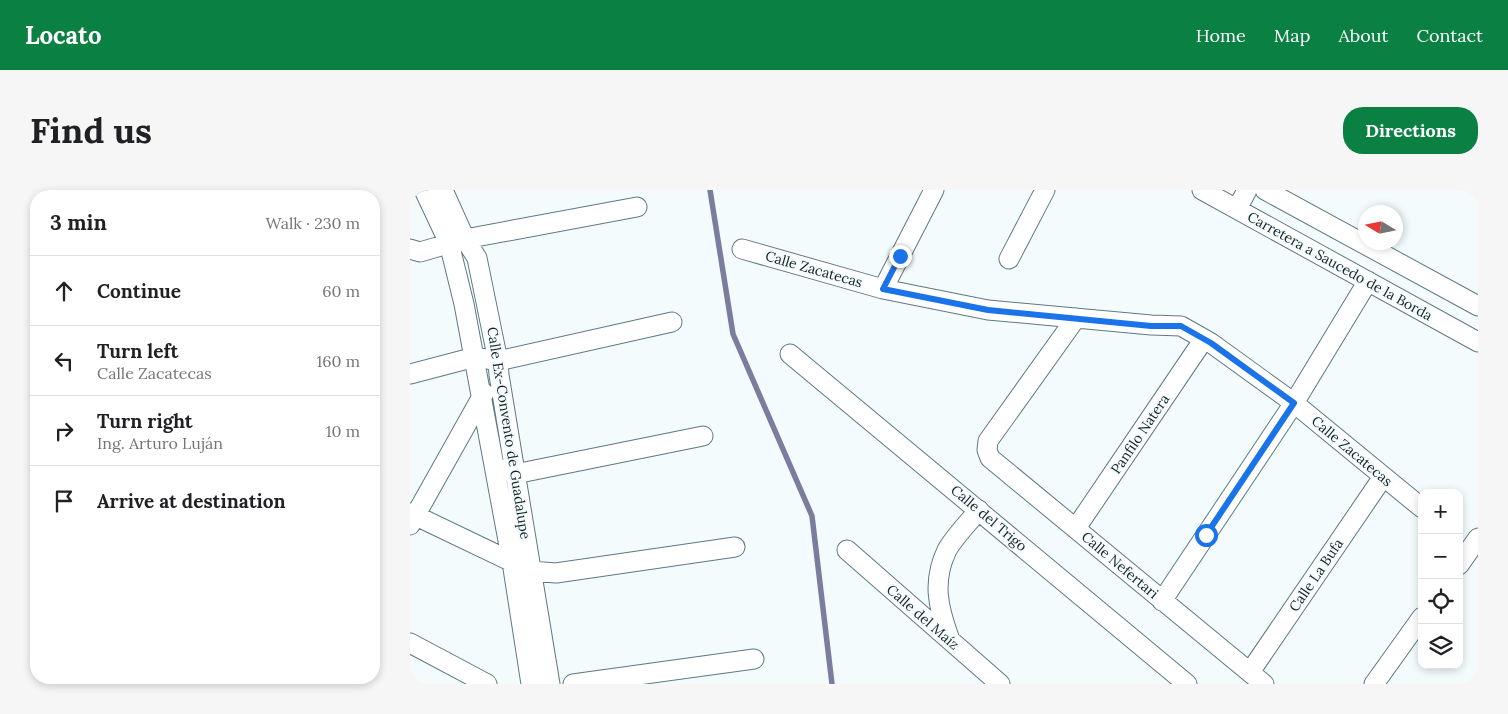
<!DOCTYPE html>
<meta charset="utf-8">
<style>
:root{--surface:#fff;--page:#f6f6f6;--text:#202124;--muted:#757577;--line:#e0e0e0;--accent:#0b8043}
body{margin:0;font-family:Lora,serif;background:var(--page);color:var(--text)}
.controls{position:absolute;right:15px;bottom:15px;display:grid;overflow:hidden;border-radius:10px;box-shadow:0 2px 8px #0003}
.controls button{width:45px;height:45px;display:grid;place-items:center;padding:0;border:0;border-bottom:1px solid var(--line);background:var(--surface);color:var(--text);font:25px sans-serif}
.compass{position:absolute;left:948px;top:15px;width:45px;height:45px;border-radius:50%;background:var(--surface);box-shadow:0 2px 8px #0003;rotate:280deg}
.stop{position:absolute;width:15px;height:15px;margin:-11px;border:4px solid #1a73e8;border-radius:50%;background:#fff}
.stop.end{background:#1a73e8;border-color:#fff;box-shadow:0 1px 5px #0008}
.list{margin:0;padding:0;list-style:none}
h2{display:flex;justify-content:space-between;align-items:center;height:65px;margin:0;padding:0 20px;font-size:21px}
h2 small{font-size:16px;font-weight:400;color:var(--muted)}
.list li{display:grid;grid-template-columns:32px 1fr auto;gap:15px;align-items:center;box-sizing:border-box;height:70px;padding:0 20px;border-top:1px solid var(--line)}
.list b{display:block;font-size:19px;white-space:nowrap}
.list p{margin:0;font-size:16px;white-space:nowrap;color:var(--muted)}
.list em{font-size:16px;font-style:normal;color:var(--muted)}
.icon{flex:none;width:28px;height:28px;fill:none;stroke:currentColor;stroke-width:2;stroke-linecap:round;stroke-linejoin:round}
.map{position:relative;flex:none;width:1068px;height:494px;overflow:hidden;border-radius:20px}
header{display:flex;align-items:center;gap:30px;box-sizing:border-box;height:70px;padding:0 25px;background:var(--accent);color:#fff}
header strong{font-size:24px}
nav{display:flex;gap:28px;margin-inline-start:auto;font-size:18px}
.intro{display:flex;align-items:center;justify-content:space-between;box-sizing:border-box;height:120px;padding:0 30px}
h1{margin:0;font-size:35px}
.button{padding:12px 22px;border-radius:20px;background:var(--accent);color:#fff;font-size:18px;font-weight:700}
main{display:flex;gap:30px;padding:0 30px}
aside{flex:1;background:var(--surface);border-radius:20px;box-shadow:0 2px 8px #0003}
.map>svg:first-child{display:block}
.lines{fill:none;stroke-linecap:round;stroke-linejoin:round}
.stream{stroke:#797d9e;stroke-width:5.5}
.minor-casing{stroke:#5c7a83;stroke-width:21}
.minor{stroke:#fff;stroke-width:19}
.route{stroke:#1a73e8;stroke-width:6}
.labels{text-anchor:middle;stroke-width:4;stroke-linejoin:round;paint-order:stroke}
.street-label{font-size:14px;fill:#162326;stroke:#f4fbfd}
</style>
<header>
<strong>Locato</strong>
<nav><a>Home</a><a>Map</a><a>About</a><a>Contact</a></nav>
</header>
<div class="intro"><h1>Find us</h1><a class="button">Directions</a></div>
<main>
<aside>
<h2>3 min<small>Walk · 230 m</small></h2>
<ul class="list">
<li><svg class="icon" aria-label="ahead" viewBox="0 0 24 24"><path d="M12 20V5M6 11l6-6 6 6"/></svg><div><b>Continue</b></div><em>60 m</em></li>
<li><svg class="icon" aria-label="left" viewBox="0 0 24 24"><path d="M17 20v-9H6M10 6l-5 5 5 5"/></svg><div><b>Turn left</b><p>Calle Zacatecas</p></div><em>160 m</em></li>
<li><svg class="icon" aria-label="right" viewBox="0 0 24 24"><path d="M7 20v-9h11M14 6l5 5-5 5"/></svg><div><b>Turn right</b><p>Ing. Arturo Luján</p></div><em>10 m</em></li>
<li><svg class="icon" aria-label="arrive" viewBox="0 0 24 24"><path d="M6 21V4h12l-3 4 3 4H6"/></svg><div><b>Arrive at destination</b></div></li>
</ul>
</aside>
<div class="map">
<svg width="1068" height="494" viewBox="0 0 1068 494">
<rect width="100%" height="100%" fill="#f4fbfd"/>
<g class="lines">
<path class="stream" d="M 300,0 L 323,144 L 402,326 L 422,494"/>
<defs>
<path id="minor" d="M 14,0 L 39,53 L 54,114 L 102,372 L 121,494
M 33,0 L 55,49 L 67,68 L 88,171 L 89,185 L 140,494
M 792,0 L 1068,152
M 855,0 L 1068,116
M 827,19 L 837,0
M 0,59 L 10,62 L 55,49 L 227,17
M 332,59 L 473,99 L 578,120 L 741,135 L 771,136 L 801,153 L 884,213 L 1012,318
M 599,69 L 635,0
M 473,99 L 524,0
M 666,128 L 578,251 L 577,260 L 580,268 L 854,494
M 380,164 L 777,494
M 0,184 L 65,167 L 88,171 L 262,132
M 95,279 L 105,284 L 293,246
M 0,323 L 121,381 L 146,383 L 325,357
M 0,335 L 74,203
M 666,338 L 794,149
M 437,360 L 590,494
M 1049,375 L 1068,348
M 752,411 L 884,213 L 958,91
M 539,447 C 528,417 522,391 537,360 C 545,346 559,332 569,320
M 0,453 L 77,494
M 840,482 L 973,287
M 163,494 L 344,469
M 964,494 L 1012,427"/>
</defs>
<use href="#minor" class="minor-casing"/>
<use href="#minor" class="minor"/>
</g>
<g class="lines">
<path class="route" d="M 490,66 L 473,99 L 578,120 L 741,136 L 771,136 L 801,153 L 884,213 L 796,345"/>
</g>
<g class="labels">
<g class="street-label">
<text transform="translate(930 76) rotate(29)" y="5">Carretera a Saucedo de la Borda</text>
<text transform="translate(404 79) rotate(16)" y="5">Calle Zacatecas</text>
<text transform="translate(99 243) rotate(81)" y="5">Calle Ex-Convento de Guadalupe</text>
<text transform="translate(730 244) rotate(-56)" y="5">Panfilo Natera</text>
<text transform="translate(942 261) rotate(40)" y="5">Calle Zacatecas</text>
<text transform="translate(579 328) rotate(40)" y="5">Calle del Trigo</text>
<text transform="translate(710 375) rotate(40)" y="5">Calle Nefertari</text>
<text transform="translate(906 385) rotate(-56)" y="5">Calle La Bufa</text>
<text transform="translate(513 427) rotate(41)" y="5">Calle del Maíz</text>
</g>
</g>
</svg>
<div class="controls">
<button>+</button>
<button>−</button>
<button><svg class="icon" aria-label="locate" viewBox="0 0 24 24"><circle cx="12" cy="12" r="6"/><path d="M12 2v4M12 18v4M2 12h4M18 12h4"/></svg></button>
<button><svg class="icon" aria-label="layers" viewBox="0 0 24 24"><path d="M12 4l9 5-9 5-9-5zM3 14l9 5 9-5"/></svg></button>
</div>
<svg class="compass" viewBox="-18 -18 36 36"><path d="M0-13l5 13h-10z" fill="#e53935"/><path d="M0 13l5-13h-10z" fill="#757577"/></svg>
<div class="stop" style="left:796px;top:345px"></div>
<div class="stop end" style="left:490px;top:66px"></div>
</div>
</main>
